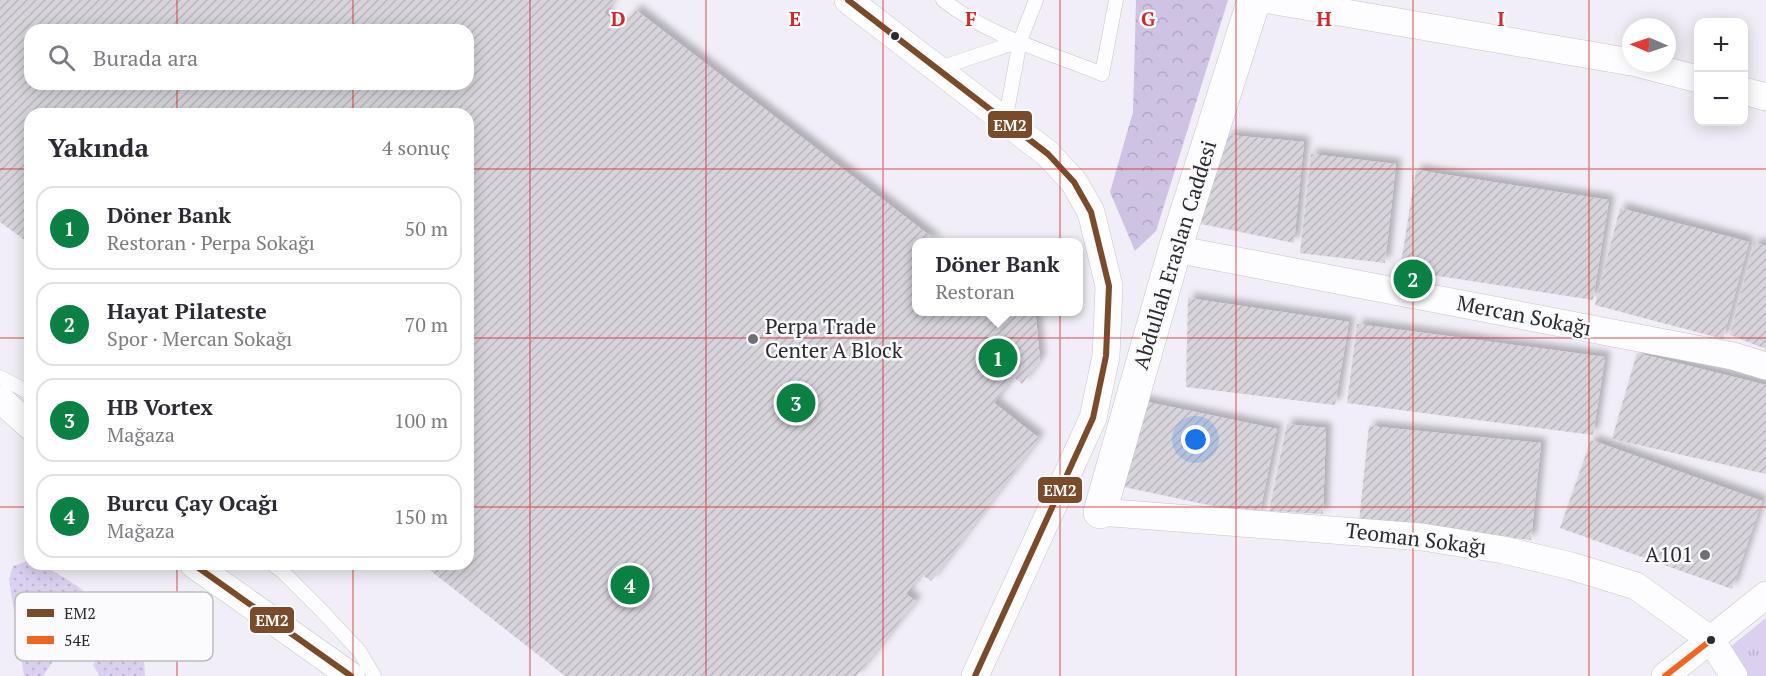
<!DOCTYPE html>
<html lang="tr">
<meta charset="utf-8">
<style>
:root{--surface:#fff;--page:#f2f2f3;--text:#2b2b33;--muted:#7c7c81;--line:#e1e1e2;--accent:#0b8043}
body{margin:0;font-family:"PT Serif",serif;background:var(--page);color:var(--text)}
.controls{position:absolute;right:18px;top:18px;display:grid;overflow:hidden;border-radius:12px;box-shadow:0 3px 15px #0003}
.controls button{width:54px;height:54px;display:grid;place-items:center;padding:0;border:0;border-bottom:2px solid var(--line);background:var(--surface);color:var(--text);font:30px sans-serif}
.compass{position:absolute;left:1622px;top:18px;width:54px;height:54px;border-radius:50%;background:var(--surface);box-shadow:0 3px 15px #0003;rotate:272deg}
.you{position:absolute;left:1196px;top:440px;width:21px;height:21px;margin:-15px;border:4px solid #fff;border-radius:50%;background:#1a73e8;box-shadow:0 0 0 9px #1a73e833}
.badge{display:grid;place-items:center;width:39px;height:39px;border-radius:50%;background:var(--accent);color:#fff;font-size:20px;font-weight:700}
.pin{position:absolute;translate:-50% -50%;border:3px solid #fff;box-shadow:0 2px 6px #0006}
.popup{position:absolute;left:912px;top:238px;width:171px;height:78px;box-sizing:border-box;display:grid;place-content:center;border-radius:12px;background:var(--surface);filter:drop-shadow(0 2px 4px #0005);font-size:20px;white-space:nowrap;color:var(--muted)}
.popup b{font-size:22px;color:var(--text)}
.popup::after{content:'';position:absolute;left:50%;top:100%;margin-left:-12px;border:12px solid transparent;border-top-color:var(--surface)}
.list{margin:0;padding:0;list-style:none}
h2{display:flex;justify-content:space-between;align-items:center;height:78px;margin:0;padding:0 24px;font-size:26px}
h2 small{font-size:20px;font-weight:400;color:var(--muted)}
.list li{display:grid;grid-template-columns:39px 1fr auto;gap:18px;align-items:center;box-sizing:border-box;height:84px;margin:0 12px 12px;padding:0 12px;border:2px solid var(--line);border-radius:18px}
.list b{display:block;font-size:22px;white-space:nowrap}
.list p{margin:0;font-size:20px;white-space:nowrap;color:var(--muted)}
.list em{font-size:20px;font-style:normal;color:var(--muted)}
.icon{flex:none;width:33px;height:33px;fill:none;stroke:currentColor;stroke-width:2;stroke-linecap:round;stroke-linejoin:round}
.map{position:relative;flex:none;width:1766px;height:676px;overflow:hidden}
.search{position:absolute;background:var(--surface);box-shadow:0 3px 15px #0003;left:24px;top:24px;width:450px;height:66px;display:flex;align-items:center;gap:15px;box-sizing:border-box;padding:0 21px;border-radius:18px;color:var(--muted);font-size:22px}
.panel{position:absolute;background:var(--surface);box-shadow:0 3px 15px #0003;left:24px;top:108px;width:450px;height:462px;border-radius:18px}
.map>svg:first-child{display:block}
.grass{fill:url(#grass-dots)}
.forest{fill:url(#forest-crowns)}
.park{fill:url(#park-tufts)}
.building{fill:url(#building-hatch);fill-rule:evenodd;filter:url(#shadow)}
.lines{fill:none;stroke-linecap:round;stroke-linejoin:round}
.service-casing{stroke:#c6c4cb;stroke-width:15}
.minor-casing{stroke:#c6c4cb;stroke-width:28}
.tertiary-casing{stroke:#c6c4cb;stroke-width:34}
.service{stroke:#fdfcfe;stroke-width:14}
.minor{stroke:#fdfcfe;stroke-width:27}
.tertiary{stroke:#fdfcfe;stroke-width:33}
.bus-1-casing{stroke:#fbfafd;stroke-width:10}
.bus-2-casing{stroke:#fbfafd;stroke-width:10}
.bus-1{stroke:#7a4b2a;stroke-width:6}
.bus-2{stroke:#f26522;stroke-width:6}
.grid{fill:none;stroke:#d62828;stroke-width:1.5;stroke-opacity:0.55}
.bus-dot{fill:#2c2a30;stroke:#fbfafd;stroke-width:2}
.poi-dot{fill:#716f76;stroke:#fbfafd;stroke-width:2}
.labels{text-anchor:middle;stroke-width:5;stroke-linejoin:round;paint-order:stroke}
.street-label{font-size:21px;fill:#2c2a30;stroke:#fbfafd}
.poi-label{font-size:21px;fill:#2c2a30;stroke:#fbfafd;text-anchor:start}
.key{fill:#fbfafd;stroke:#bdbcc0;stroke-width:1.5}
.key-label{font-size:16px;fill:#2c2a30}
.grid-label{font-size:20px;text-anchor:middle;font-weight:bold;fill:#d62828;stroke:#fbfafd;stroke-width:5;stroke-linejoin:round;paint-order:stroke}
.line-badge{stroke:#fbfafd;stroke-width:2}
.badge-label{font-size:16px;text-anchor:middle;font-weight:bold;fill:#fff}
</style>
<div class="map">
<svg width="1766" height="676" viewBox="0 0 1766 676">
<defs>
<pattern id="grass-dots" width="8" height="8" patternUnits="userSpaceOnUse" patternTransform="scale(1.5)"><rect width="8" height="8" fill="#dbd0ef"/><path d="M2 2h.1M6 6h.1" fill="none" stroke="#bcb3cd" stroke-width="1.8" stroke-linecap="round"/></pattern>
<pattern id="forest-crowns" width="20" height="18" patternUnits="userSpaceOnUse" patternTransform="scale(1.5)"><rect width="20" height="18" fill="#cec3e2"/><path d="M2 6a3 3 0 1 1 6 0M12 15a3 3 0 1 1 6 0" fill="none" stroke="#b1a8c2"/></pattern>
<pattern id="park-tufts" width="24" height="20" patternUnits="userSpaceOnUse" patternTransform="scale(1.5)"><rect width="24" height="20" fill="#dbd0ef"/><path d="M3 7l-1-3M5 7V3M7 7l1-3M15 17l-1-3M17 17v-4M19 17l1-3" fill="none" stroke="#bcb3cd"/></pattern>
<pattern id="building-hatch" width="6" height="6" patternUnits="userSpaceOnUse" patternTransform="scale(1.5)"><rect width="6" height="6" fill="#d7d4dc"/><path d="M-1 1l2-2M0 6l6-6M5 7l2-2" fill="none" stroke="#b9b6bd"/></pattern>
<filter id="shadow"><feDropShadow dx="5.5" dy="-5.5" stdDeviation="3" flood-color="#0004"/></filter>
</defs>
<rect width="100%" height="100%" fill="#f1eef7"/>
<path class="grass" d="M 30,560 L 30,564 C 49,564 93,594 104,611 L 85,641 L 73,632 L 57,631 L 50,644 L 53,661 L 43,676 L 24,676 L 9,579 L 13,566 Z
M 119,627 C 141,644 144,648 145,676 L 100,676 L 93,665 Z"/>
<path class="forest" d="M 1136,0 L 1228,0 L 1156,231 L 1135,251 L 1110,192 L 1133,112 Z"/>
<path class="park" d="M 1766,618 L 1766,676 L 1747,676 L 1729,648 Z"/>
<path class="building" d="M 0,0 L 614,0 L 604,13 L 622,27 L 636,10 L 938,242 L 917,242 L 917,312 L 1027,312 L 1036,318 L 1040,360 L 1022,384 L 1013,377 L 994,403 L 1039,438 L 931,581 L 921,574 L 906,594 L 916,601 L 856,676 L 565,676 L 422,564 L 468,564 L 468,114 L 30,114 L 30,244 L 0,222 ZM 30,30 L 468,30 L 468,84 L 30,84 Z
M 1229,135 L 1304,142 L 1294,243 L 1192,222 Z
M 1311,154 L 1396,164 L 1385,263 L 1300,253 Z
M 1416,170 L 1609,200 L 1593,300 L 1400,270 Z
M 1620,208 L 1749,242 L 1723,339 L 1595,305 Z
M 1754,243 L 1766,246 L 1766,349 L 1730,335 Z
M 1188,298 L 1349,322 L 1335,405 L 1186,387 Z
M 1357,324 L 1605,357 L 1593,435 L 1347,403 Z
M 1637,353 L 1766,385 L 1766,474 L 1612,439 Z
M 1138,400 L 1277,429 L 1259,516 L 1120,486 Z
M 1287,424 L 1326,428 L 1323,514 L 1269,511 Z
M 1369,426 L 1541,443 L 1531,540 L 1359,522 Z
M 1591,440 L 1762,501 L 1732,589 L 1560,528 Z"/>
<g class="lines">
<defs>
<path id="service" d="M 943,0 C 989,36 1048,52 1102,74 L 1116,0
M 937,69 L 1020,41
M 1005,122 L 1020,41 L 1036,0
M 0,377 L 30,393
M 272,564 L 282,571 L 321,610 L 360,652 L 374,676"/>
<path id="minor" d="M 848,0 L 1048,154 L 1074,182 L 1091,212 L 1109,286 L 1106,356 L 1093,418 L 975,676
M 1270,0 L 1631,62
M 1636,63 L 1698,79
M 1744,91 L 1766,97
M 1175,249 L 1733,356 L 1766,366
M 0,399 L 30,426
M 1100,512 L 1422,537 L 1504,550 L 1571,566 L 1636,586 L 1711,640 L 1734,676
M 193,564 L 351,676
M 1665,676 L 1766,595"/>
<path id="tertiary" d="M 1100,512 L 1175,249 L 1254,0"/>
</defs>
<use href="#service" class="service-casing"/>
<use href="#minor" class="minor-casing"/>
<use href="#tertiary" class="tertiary-casing"/>
<use href="#service" class="service"/>
<use href="#minor" class="minor"/>
<use href="#tertiary" class="tertiary"/>
<defs>
<path id="bus-1" d="M 848,0 L 1048,154 L 1074,182 L 1091,212 L 1109,286 L 1106,356 L 1093,418 L 975,676
M 193,564 L 351,676"/>
<path id="bus-2" d="M 1665,676 L 1711,640"/>
</defs>
<use href="#bus-1" class="bus-1-casing"/>
<use href="#bus-2" class="bus-2-casing"/>
<use href="#bus-1" class="bus-1"/>
<use href="#bus-2" class="bus-2"/>
</g>
<path class="grid" d="M 177,0 L 177,30M 353,0 L 353,30M 530,0 L 530,676M 706,0 L 706,676M 883,0 L 883,676M 1060,0 L 1060,676M 1236,0 L 1236,676M 1413,0 L 1413,676M 1589,0 L 1589,676M 177,84 L 177,114M 353,84 L 353,114M 0,169 L 30,169M 468,169 L 1766,169M 0,338 L 30,338M 468,338 L 1766,338M 0,507 L 30,507M 468,507 L 1766,507M 177,564 L 177,676M 353,564 L 353,676"/>
<g class="bus-dot">
<circle cx="895" cy="36" r="5"/>
<circle cx="1711" cy="640" r="5"/>
</g>
<g class="poi-dot">
<circle cx="753" cy="339" r="6"/>
<circle cx="1705" cy="555" r="6"/>
</g>
<g class="labels">
<g class="street-label">
<text transform="translate(1175 255) rotate(-73)" y="7">Abdullah Eraslan Caddesi</text>
<text transform="translate(1524 316) rotate(11)" y="7">Mercan Sokağı</text>
<text transform="translate(1416 539) rotate(7)" y="7">Teoman Sokağı</text>
</g>
<g class="poi-label">
<text x="765" y="334">Perpa Trade<tspan x="765" dy="24">Center A Block</tspan></text>
<text x="1693" y="562" text-anchor="end">A101</text>
</g>
</g>
<rect x="15" y="592" width="198" height="69" rx="9" class="key"/>
<rect x="27" y="609" width="27" height="8" fill="#7a4b2a"/>
<rect x="27" y="636" width="27" height="8" fill="#f26522"/>
<g class="key-label">
<text x="64" y="619">EM2</text>
<text x="64" y="646">54E</text>
</g>
<g class="grid-label">
<text x="618" y="26">D</text>
<text x="795" y="26">E</text>
<text x="971" y="26">F</text>
<text x="1148" y="26">G</text>
<text x="1324" y="26">H</text>
<text x="1501" y="26">I</text>
</g>
<g class="line-badge">
<rect x="987" y="110" width="46" height="29" rx="6" fill="#7a4b2a"/>
<rect x="1037" y="476" width="46" height="28" rx="6" fill="#7a4b2a"/>
<rect x="249" y="606" width="46" height="28" rx="6" fill="#7a4b2a"/>
</g>
<g class="badge-label">
<text x="1010" y="131">EM2</text>
<text x="1060" y="496">EM2</text>
<text x="272" y="626">EM2</text>
</g>
</svg>
<div class="controls">
<button>+</button>
<button>−</button>
</div>
<svg class="compass" viewBox="-18 -18 36 36"><path d="M0-13l5 13h-10z" fill="#e53935"/><path d="M0 13l5-13h-10z" fill="#7c7c81"/></svg>
<div class="you"></div>
<div class="pin badge" style="left:998px;top:358px">1</div>
<div class="popup"><b>Döner Bank</b>Restoran</div>
<div class="pin badge" style="left:1413px;top:279px">2</div>
<div class="pin badge" style="left:796px;top:403px">3</div>
<div class="pin badge" style="left:630px;top:585px">4</div>
<div class="search"><svg class="icon" aria-label="search" viewBox="0 0 24 24"><circle cx="10" cy="10" r="6"/><path d="M15 15l6 6"/></svg>Burada ara</div>
<section class="panel">
<h2>Yakında<small>4 sonuç</small></h2>
<ul class="list">
<li><span class="badge">1</span><div><b>Döner Bank</b><p>Restoran · Perpa Sokağı</p></div><em>50 m</em></li>
<li><span class="badge">2</span><div><b>Hayat Pilateste</b><p>Spor · Mercan Sokağı</p></div><em>70 m</em></li>
<li><span class="badge">3</span><div><b>HB Vortex</b><p>Mağaza</p></div><em>100 m</em></li>
<li><span class="badge">4</span><div><b>Burcu Çay Ocağı</b><p>Mağaza</p></div><em>150 m</em></li>
</ul>
</section>
</div>
